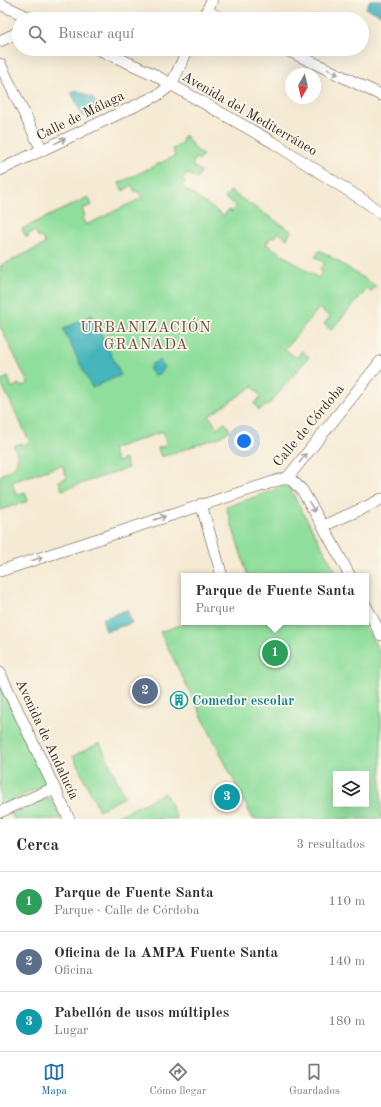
<!DOCTYPE html>
<html lang="es">
<meta charset="utf-8">
<style>
:root{--surface:#fff;--page:#f7f7f7;--text:#2b2b33;--muted:#7c7c81;--line:#e1e1e2;--accent:#1f6fb2}
body{margin:0;font-family:"Old Standard TT",serif;background:var(--page);color:var(--text)}
.controls{position:absolute;right:12px;bottom:12px;display:grid;overflow:hidden;border-radius:0px;box-shadow:0 4px 16px #0002}
.controls button{width:36px;height:36px;display:grid;place-items:center;padding:0;border:0;border-bottom:1px solid var(--line);background:var(--surface);color:var(--text);font:20px sans-serif}
.compass{position:absolute;left:285px;top:68px;width:36px;height:36px;border-radius:50%;background:var(--surface);box-shadow:0 4px 16px #0002;rotate:188deg}
.you{position:absolute;left:244px;top:441px;width:14px;height:14px;margin:-10px;border:3px solid #fff;border-radius:50%;background:#1a73e8;box-shadow:0 0 0 6px #1a73e833}
.badge{display:grid;place-items:center;width:26px;height:26px;border-radius:50%;background:var(--accent);color:#fff;font-size:13px;font-weight:700}
.pin{position:absolute;translate:-50% -50%;border:2px solid #fff;box-shadow:0 1px 4px #0006}
.popup{position:absolute;left:181px;top:573px;width:188px;height:52px;box-sizing:border-box;display:grid;place-content:center;border-radius:0px;background:var(--surface);filter:drop-shadow(0 1px 3px #0005);font-size:13px;white-space:nowrap;color:var(--muted)}
.popup b{font-size:15px;color:var(--text)}
.popup::after{content:'';position:absolute;left:50%;top:100%;margin-left:-8px;border:8px solid transparent;border-top-color:var(--surface)}
.list{margin:0;padding:0;list-style:none}
h2{display:flex;justify-content:space-between;align-items:center;height:52px;margin:0;padding:0 16px;font-size:17px}
h2 small{font-size:13px;font-weight:400;color:var(--muted)}
.list li{display:grid;grid-template-columns:26px 1fr auto;gap:12px;align-items:center;box-sizing:border-box;height:60px;padding:0 16px;border-top:1px solid var(--line)}
.list b{display:block;font-size:15px;white-space:nowrap}
.list p{margin:0;font-size:13px;white-space:nowrap;color:var(--muted)}
.list em{font-size:13px;font-style:normal;color:var(--muted)}
.icon{flex:none;width:22px;height:22px;fill:none;stroke:currentColor;stroke-width:2;stroke-linecap:round;stroke-linejoin:round}
.map{position:relative;flex:none;width:381px;height:819px;overflow:hidden}
.search{position:absolute;background:var(--surface);box-shadow:0 4px 16px #0002;left:12px;right:12px;top:12px;height:44px;display:flex;align-items:center;gap:10px;box-sizing:border-box;padding:0 14px;border-radius:22px;color:var(--muted);font-size:15px}
.sheet{height:232px;background:var(--surface)}
nav{display:flex;justify-content:space-around;align-items:center;box-sizing:border-box;height:56px;border-top:1px solid var(--line);background:var(--surface);font-size:11px;color:var(--muted)}
nav a{display:grid;justify-items:center;gap:2px}
nav .on{color:var(--accent)}
.map>svg:first-child{display:block}
.green{fill:#8fde9c;stroke:#65845d;fill-rule:evenodd}
.water{fill:#45b5bc;stroke:#40706d}
.lines{fill:none;stroke-linecap:round;stroke-linejoin:round}
.minor-casing{stroke:#574739;stroke-width:12}
.minor{stroke:#fff;stroke-width:11}
.oneway{stroke:#a79f9a}
.labels{text-anchor:middle;stroke-width:3.5;stroke-linejoin:round;paint-order:stroke}
.street-label{font-size:14px;fill:#3b2a1e;stroke:#fbf7ec}
.culture-label{font-size:14px;font-weight:bold;fill:#0d838f;stroke:#fbf7ec;text-anchor:start}
.neighbourhood-label{font-size:15px;letter-spacing:1px;fill:#744c42;stroke:#fbf7ec}
</style>
<div class="map">
<svg width="381" height="819" viewBox="0 0 381 819">
<rect width="100%" height="100%" fill="#fbf7ec"/>
<filter id="ink" filterUnits="userSpaceOnUse"><feTurbulence type="fractalNoise" baseFrequency=".025" numOctaves="2"/><feDisplacementMap in="SourceGraphic" scale="8" xChannelSelector="R" yChannelSelector="G"/><feConvolveMatrix kernelMatrix="1 2 1 2 8 2 1 2 1" color-interpolation-filters="sRGB"/></filter>
<filter id="wash" filterUnits="userSpaceOnUse"><feTurbulence type="fractalNoise" baseFrequency=".012" numOctaves="4" result="noise"/><feDisplacementMap in="SourceGraphic" scale="16" xChannelSelector="R" yChannelSelector="G"/><feGaussianBlur stdDeviation="0.9" result="paint"/><feColorMatrix in="noise" values="0 0 0 0 0 0 0 0 0 0 0 0 0 0 0 0 0 1.4 0 .05"/><feComposite in="paint" operator="in"/></filter>
<g filter="url(#wash)">
<rect width="100%" height="100%" fill="#f5ead3"/>
<path class="green" d="M 184,136 L 186,136 L 194,148 L 203,155 L 199,160 L 196,158 L 192,165 L 201,172 L 197,179 L 187,173 L 182,180 L 185,182 L 182,187 L 224,216 L 228,210 L 231,212 L 236,205 L 225,198 L 230,191 L 291,231 L 287,239 L 278,232 L 274,238 L 271,237 L 266,244 L 318,278 L 323,271 L 320,269 L 325,263 L 315,257 L 320,250 L 376,286 L 371,292 L 367,289 L 331,330 L 324,324 L 330,317 L 319,308 L 285,349 L 296,358 L 302,351 L 309,357 L 269,404 L 259,410 L 254,403 L 261,397 L 253,386 L 209,416 L 217,428 L 225,423 L 230,430 L 220,437 L 161,457 L 158,448 L 167,445 L 162,432 L 112,449 L 117,462 L 125,459 L 128,468 L 62,490 L 59,481 L 67,478 L 62,465 L 12,482 L 16,495 L 25,492 L 28,501 L 0,510 L 0,476 C 15,467 22,464 14,446 L 21,443 L 22,446 L 30,442 L 0,381 L 8,377 L 12,388 L 19,384 L 21,387 L 28,383 L 1,328 L 0,328 L 0,266 L 45,244 L 42,237 L 39,238 L 35,231 L 28,234 L 29,236 L 26,237 L 22,229 L 88,197 L 92,205 L 82,209 L 85,216 L 82,218 L 86,225 L 142,198 L 138,191 L 135,192 L 132,185 L 123,191 L 119,183 L 175,156 L 173,149 L 181,144 Z
M 288,485 L 338,576 L 248,576 L 226,507 Z
M 189,622 L 363,622 L 381,655 L 381,819 L 253,819 L 160,632 ZM 336,774 L 366,774 L 366,804 L 336,804 Z
M 0,684 L 47,784 L 0,807 Z
M 100,743 L 125,797 L 99,810 L 73,756 Z
M 165,793 L 177,819 L 112,819 Z
M 50,797 L 61,819 L 14,819 L 11,814 Z"/>
<path class="water" d="M 370,0 L 381,0 L 381,15 L 366,8 Z
M 76,90 L 93,98 L 98,109 L 83,117 L 71,92 Z
M 92,315 L 121,375 L 92,388 L 63,329 Z
M 160,360 L 164,368 L 161,370 L 162,372 L 154,376 L 149,368 L 152,367 L 151,364 Z
M 127,610 L 132,623 L 106,631 L 102,619 Z"/>
</g>
<g filter="url(#ink)">
<g class="lines">
<defs>
<path id="minor" d="M 0,4 L 32,19
M 207,11 L 223,19
M 203,19 L 212,0
M 0,41 L 19,32
M 98,49 L 151,73 L 274,143 L 366,202 L 381,213
M 285,49 L 381,95
M 0,64 L 42,150
M 0,170 L 158,95 L 171,85 L 188,49
M 288,477 L 302,490 L 323,526 L 350,576
M 201,504 L 222,576
M 323,526 L 366,507 L 381,499
M 0,571 L 288,477 L 381,361
M 366,606 L 381,635
M 0,673 L 69,819
M 0,812 L 54,788"/>
</defs>
<use href="#minor" class="minor-casing"/>
<use href="#minor" class="minor"/>
</g>
<defs><path id="oneway-shaft" d="M-6 0H5M1.5-3L5.5 0L1.5 3" fill="none" stroke-width="1.6" stroke-linecap="round" stroke-linejoin="round"/></defs>
<g class="oneway">
<use href="#oneway-shaft" transform="translate(333 72) rotate(26)"/>
<use href="#oneway-shaft" transform="translate(60 141) rotate(-26)"/>
<use href="#oneway-shaft" transform="translate(303 458) rotate(-51)"/>
<use href="#oneway-shaft" transform="translate(312 507) rotate(59)"/>
<use href="#oneway-shaft" transform="translate(160 518) rotate(-18)"/>
<use href="#oneway-shaft" transform="translate(37 559) rotate(-18)"/>
</g>
</g>
<defs>
<symbol id="building-ring" viewBox="-11 -11 22 22"><circle r="9.5" fill="#fbf7ec" stroke="#0f9aa8" stroke-width="1.5"/><path d="M-4-6H4V6H1V3H-1V6H-4ZM-2.5-4.3h1.7v1.8h-1.7ZM.8-4.3h1.7v1.8H.8ZM-2.5-1h1.7V.8h-1.7ZM.8-1h1.7V.8H.8Z" fill="#0f9aa8"/></symbol>
</defs>
<g fill-rule="evenodd">
<use href="#building-ring" x="169" y="690" width="20" height="20"/>
</g>
<g class="labels">
<g class="street-label">
<text transform="translate(250 113) rotate(30)" y="5">Avenida del Mediterráneo</text>
<text transform="translate(80 115) rotate(-26)" y="5">Calle de Málaga</text>
<text transform="translate(308 425) rotate(-50)" y="5">Calle de Córdoba</text>
<text transform="translate(48 739) rotate(65)" y="5">Avenida de Andalucía</text>
</g>
<g class="culture-label">
<text x="192" y="705">Comedor escolar</text>
</g>
<g class="neighbourhood-label">
<text x="146" y="332">URBANIZACIÓN<tspan x="146" dy="17">GRANADA</tspan></text>
</g>
</g>
</svg>
<div class="controls">
<button><svg class="icon" aria-label="layers" viewBox="0 0 24 24"><path d="M12 4l9 5-9 5-9-5zM3 14l9 5 9-5"/></svg></button>
</div>
<svg class="compass" viewBox="-18 -18 36 36"><path d="M0-13l5 13h-10z" fill="#e53935"/><path d="M0 13l5-13h-10z" fill="#7c7c81"/></svg>
<div class="you"></div>
<div class="pin badge" style="left:275px;top:653px;background:#2e9e5b">1</div>
<div class="popup"><b>Parque de Fuente Santa</b>Parque</div>
<div class="pin badge" style="left:145px;top:691px;background:#5c6f8a">2</div>
<div class="pin badge" style="left:227px;top:797px;background:#0f9aa8">3</div>
<div class="search"><svg class="icon" aria-label="search" viewBox="0 0 24 24"><circle cx="10" cy="10" r="6"/><path d="M15 15l6 6"/></svg>Buscar aquí</div>
</div>
<section class="sheet">
<h2>Cerca<small>3 resultados</small></h2>
<ul class="list">
<li><span class="badge" style="background:#2e9e5b">1</span><div><b>Parque de Fuente Santa</b><p>Parque · Calle de Córdoba</p></div><em>110 m</em></li>
<li><span class="badge" style="background:#5c6f8a">2</span><div><b>Oficina de la AMPA Fuente Santa</b><p>Oficina</p></div><em>140 m</em></li>
<li><span class="badge" style="background:#0f9aa8">3</span><div><b>Pabellón de usos múltiples</b><p>Lugar</p></div><em>180 m</em></li>
</ul>
</section>
<nav>
<a class="on"><svg class="icon" aria-label="map" viewBox="0 0 24 24"><path d="M3 6l6-2 6 2 6-2v14l-6 2-6-2-6 2zM9 4v14M15 6v14"/></svg>Mapa</a>
<a><svg class="icon" aria-label="directions" viewBox="0 0 24 24"><path d="M12 3l9 9-9 9-9-9zM9 14v-3h6M13 9l2 2-2 2"/></svg>Cómo llegar</a>
<a><svg class="icon" aria-label="saved" viewBox="0 0 24 24"><path d="M7 4h10v16l-5-4-5 4z"/></svg>Guardados</a>
</nav>
